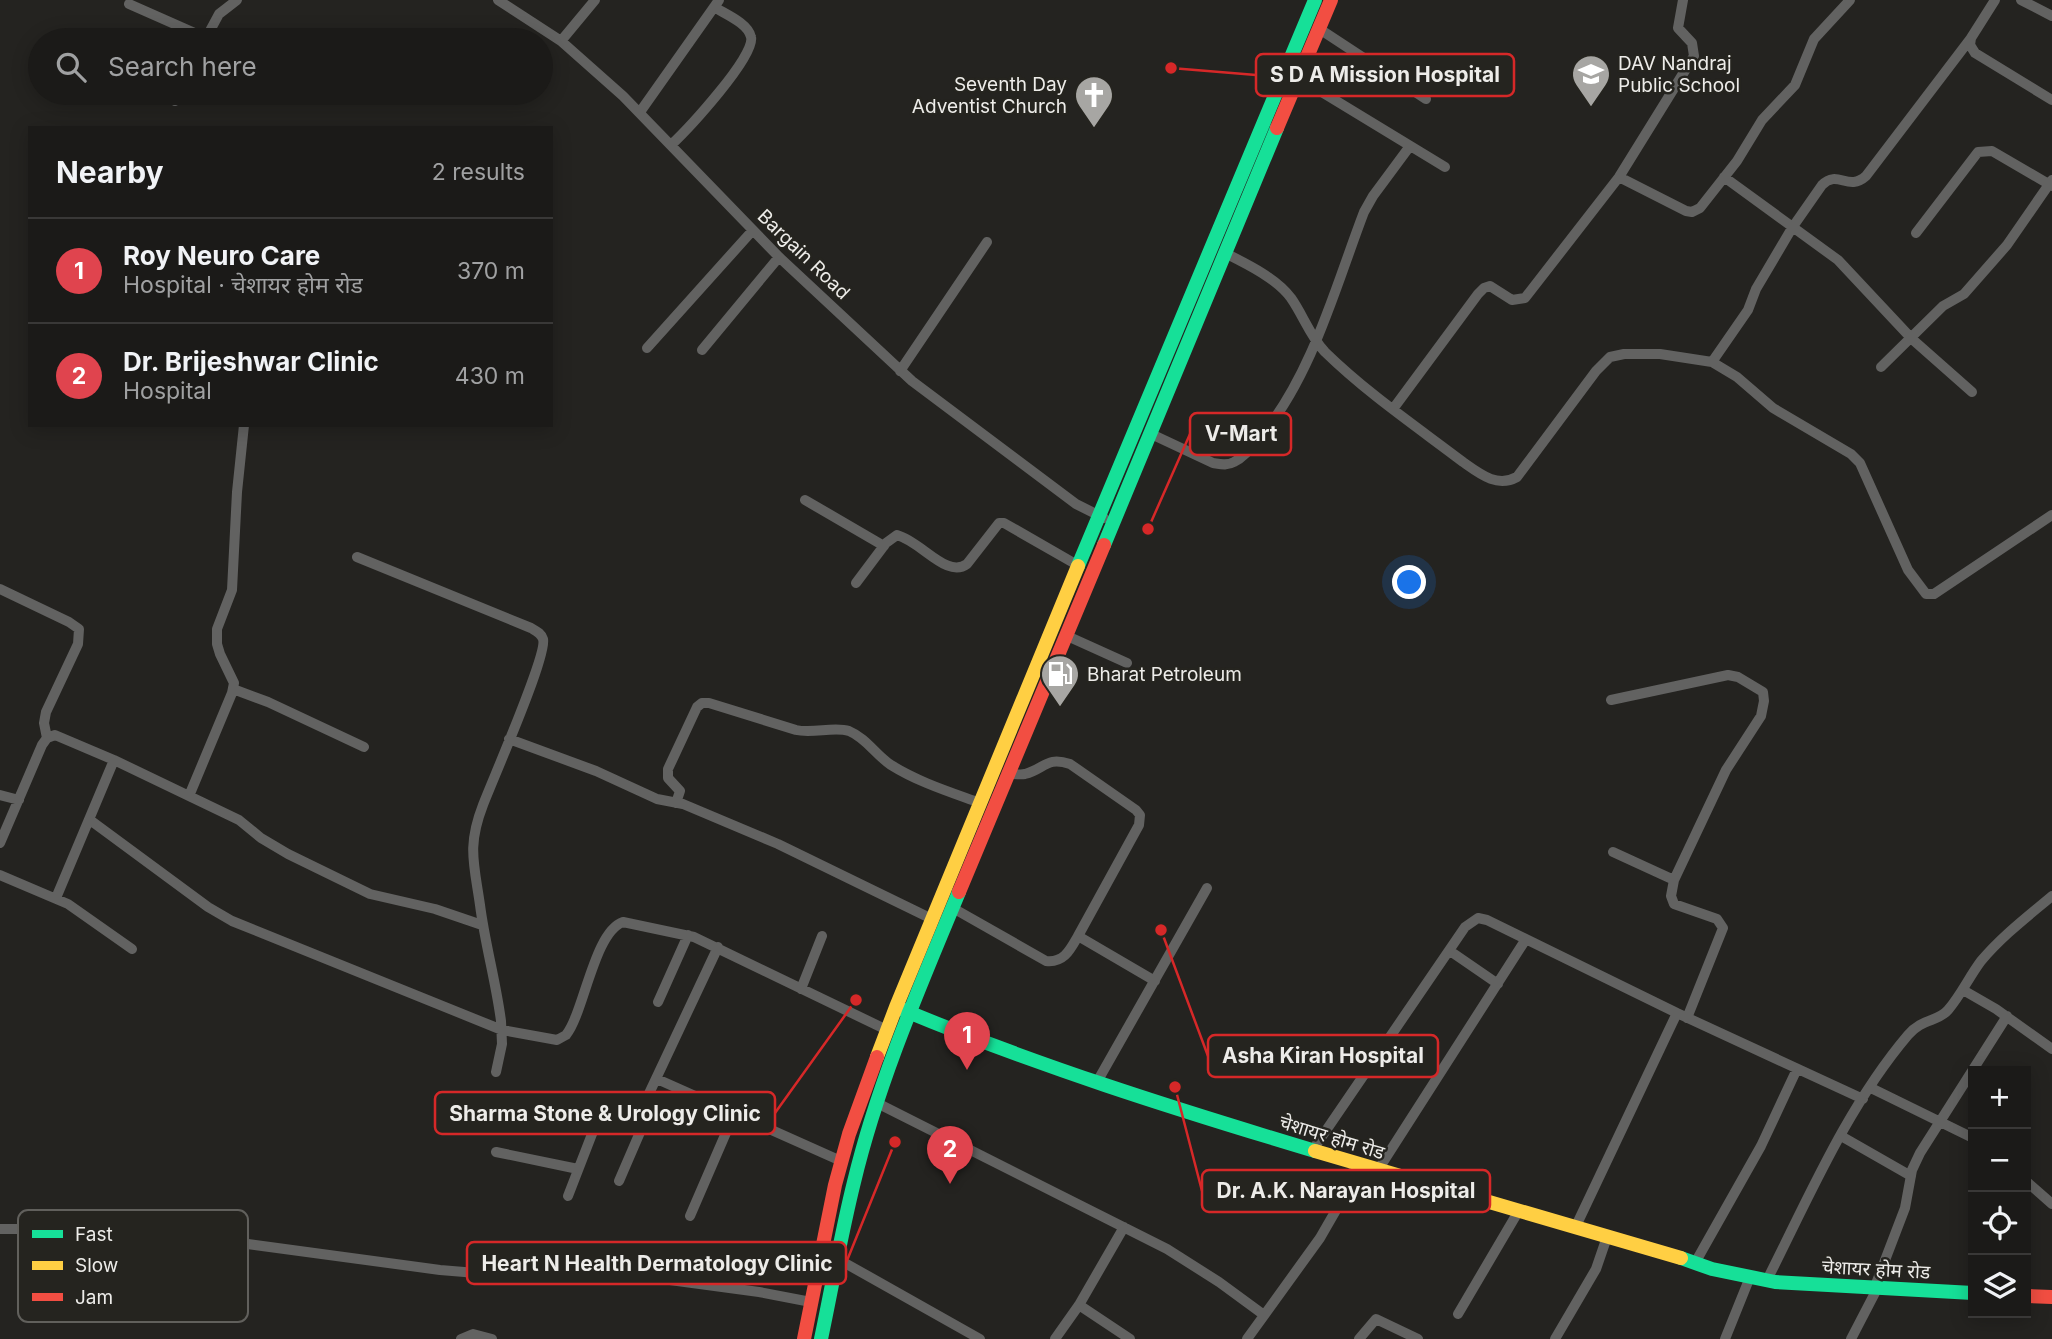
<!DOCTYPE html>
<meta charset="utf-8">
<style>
:root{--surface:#1b1a18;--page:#242321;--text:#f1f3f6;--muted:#a0a1a2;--line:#393837;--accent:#a7a6a3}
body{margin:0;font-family:Inter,"Noto Sans Devanagari",sans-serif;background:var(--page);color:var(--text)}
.controls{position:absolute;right:21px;bottom:21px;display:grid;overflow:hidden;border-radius:0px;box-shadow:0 4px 18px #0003}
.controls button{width:63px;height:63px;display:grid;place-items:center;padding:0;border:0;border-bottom:2px solid var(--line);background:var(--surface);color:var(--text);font:35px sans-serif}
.you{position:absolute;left:1410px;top:583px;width:24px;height:24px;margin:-18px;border:5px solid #fff;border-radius:50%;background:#1a73e8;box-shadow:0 0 0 10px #1a73e833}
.badge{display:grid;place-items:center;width:46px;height:46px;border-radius:50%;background:var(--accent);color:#fff;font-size:23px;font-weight:700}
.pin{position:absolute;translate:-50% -58px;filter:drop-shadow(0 2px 4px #0008)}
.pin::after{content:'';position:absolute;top:37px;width:24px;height:21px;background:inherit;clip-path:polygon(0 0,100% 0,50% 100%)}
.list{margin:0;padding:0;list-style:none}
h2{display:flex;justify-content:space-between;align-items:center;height:91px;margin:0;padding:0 28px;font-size:30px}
h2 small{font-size:23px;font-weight:400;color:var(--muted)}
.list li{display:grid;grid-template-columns:46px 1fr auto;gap:21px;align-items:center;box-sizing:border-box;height:105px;padding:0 28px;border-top:2px solid var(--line)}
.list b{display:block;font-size:26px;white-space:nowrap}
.list p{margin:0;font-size:23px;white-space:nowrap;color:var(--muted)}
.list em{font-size:23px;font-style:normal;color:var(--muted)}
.icon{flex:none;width:38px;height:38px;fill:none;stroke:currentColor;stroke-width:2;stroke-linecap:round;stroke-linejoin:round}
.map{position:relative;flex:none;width:2052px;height:1339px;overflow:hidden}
.search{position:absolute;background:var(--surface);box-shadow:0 4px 18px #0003;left:28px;top:28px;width:525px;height:77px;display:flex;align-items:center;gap:18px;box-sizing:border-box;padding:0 24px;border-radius:38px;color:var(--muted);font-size:26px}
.panel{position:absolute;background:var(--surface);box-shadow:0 4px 18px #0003;left:28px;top:126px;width:525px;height:301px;border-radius:0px}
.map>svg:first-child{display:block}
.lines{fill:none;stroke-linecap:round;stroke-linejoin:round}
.street{stroke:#626261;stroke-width:10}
.fast{stroke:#16e098;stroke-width:14}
.slow{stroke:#ffcf43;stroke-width:14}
.jam{stroke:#f24e42;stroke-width:14}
.labels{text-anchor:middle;stroke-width:5;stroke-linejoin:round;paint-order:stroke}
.poi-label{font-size:19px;fill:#edece9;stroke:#25241f;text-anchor:start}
.street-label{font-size:19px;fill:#edece9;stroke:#25241f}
.key{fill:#25241f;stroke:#61605c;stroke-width:2}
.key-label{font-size:19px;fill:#edece9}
.leader{fill:none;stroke:#d62828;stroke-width:2.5}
.callout-dot{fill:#d62828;stroke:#25241f;stroke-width:2.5}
.callout{fill:#25241f;stroke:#d62828;stroke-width:2.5}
.callout-label{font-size:21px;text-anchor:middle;font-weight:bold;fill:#edece9}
</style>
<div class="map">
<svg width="2052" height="1339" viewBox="0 0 2052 1339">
<rect width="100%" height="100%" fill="#242320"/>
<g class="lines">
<path class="street" d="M 498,0 L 561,41 L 623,96 L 779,257 L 912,381 L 1076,504 L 1104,518
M 1995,0 L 1971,38 L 1970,45 L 1975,53 L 2052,100
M 2021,0 L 2052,16
M 129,4 L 206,38
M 1318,28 L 1426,99
M 205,40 L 219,14 L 237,0
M 561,41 L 595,0
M 1297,77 L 1445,167
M 175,101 L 179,93
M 640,112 L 719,0
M 671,145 C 687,130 756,56 751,37 C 748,23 725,14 714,7
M 1619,177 L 1686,211 L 1692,212 L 1700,208 L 1737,161 L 1762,120 L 1795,85 L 1814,39 L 1850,0
M 1724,177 L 1838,260 L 1912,339 L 1972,392
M 1916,233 L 1978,152 L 1992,151 L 2052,186
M 1225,253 C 1247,264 1276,278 1291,298 C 1303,315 1310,336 1325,352 C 1367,393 1417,427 1463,462 C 1480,474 1497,488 1517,477 L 1596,371 L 1610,357 L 1624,354 L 1660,354 L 1712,362 L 1737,377 L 1773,408 L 1851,454 L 1860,463 L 1908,570 L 1926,594 L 1934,594 L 2052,515
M 647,348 L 753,230
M 702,350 L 779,257
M 1712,362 L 1748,310 L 1756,289 L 1792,228 L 1822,185 C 1838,169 1848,192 1866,176 L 1971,38
M 1881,367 L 1943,306 L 1964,294 L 2007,245 L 2052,180
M 900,371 L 987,242
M 1393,409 L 1478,294 L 1484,288 L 1490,286 L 1512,300 L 1525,298 L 1619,177 L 1694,56 L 1692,43 L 1678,28 L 1683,0
M 1149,433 L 1213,463 C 1220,464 1227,466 1234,462 C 1245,457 1253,445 1261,436 C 1312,376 1336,285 1364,212 L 1373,196 L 1410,146
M 805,500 L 884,546
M 357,557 L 531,628 C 536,631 541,633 543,639 C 548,654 492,781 483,805 C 467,846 474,863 480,905 C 485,944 496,982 501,1021 L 502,1044 L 496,1072
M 856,583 L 886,543 L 897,535 C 922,542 947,579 967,564 L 999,523 L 1004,523 L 1079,566
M 0,589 L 69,622 L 79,629 L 78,644 L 46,712 L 44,723 L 47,738
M 1065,635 L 1127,663
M 233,689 L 268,702 L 364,747
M 1611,700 L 1728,675 L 1738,677 L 1763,692 L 1764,701 L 1761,716 L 1726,770 L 1674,880 L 1671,896 L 1674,904 L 1717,919 L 1723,928 L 1687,1018
M 509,739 L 596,771 L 657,799 L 683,804 L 778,844 L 932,919
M 1007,773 C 1013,774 1020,775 1025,774 C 1045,769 1046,756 1070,764 L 1136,810 L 1140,815 L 1139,825 L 1078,936
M 0,795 L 19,800
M 189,796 L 232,693 L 234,683 L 220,654 L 217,644 L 217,629 L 232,590 L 237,492 L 244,425
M 676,803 L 680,791 L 668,778 L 668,769 L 697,707 L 702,703 L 709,703 L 796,730 C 813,734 834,726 849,731 C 866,738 876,755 891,765 C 918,782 950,792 980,803
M 90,820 L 208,907 L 232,921 L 502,1030 L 557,1040 L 566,1035 C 584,1013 594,932 623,922 L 694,937 L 887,1030
M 0,843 L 42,745 L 47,738 L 55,735 L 114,760 L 239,820 L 261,838 L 288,854 L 370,894 L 435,909 L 482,925
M 1613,852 L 1674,880
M 0,875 L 68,904 L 132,949
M 56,898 L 114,760
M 951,907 L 1046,961 C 1064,963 1070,950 1078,936 L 1155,981
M 1450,951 L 1498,984
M 801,989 L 822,936
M 1963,990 L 1996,1009 L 2052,1049
M 658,1002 L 688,935
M 657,1079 L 841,1161
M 1097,1082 L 1207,888
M 1871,1088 L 1973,1138
M 877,1103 L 1167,1249 L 1219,1282 L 1264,1315
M 1841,1136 L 1911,1176
M 1312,1151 L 1465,927 L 1478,918 L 1487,920 L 1677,1013 L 1863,1099
M 496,1152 L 578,1169
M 1378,1170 L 1526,939
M 619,1181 L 641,1130 L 641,1123 L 637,1119 L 718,947
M 2026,1181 L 2052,1204
M 568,1196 L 599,1116 C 610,1106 624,1114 637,1119
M 690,1216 L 735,1112
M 1575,1228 L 1677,1013
M 0,1229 L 79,1229 L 196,1237 L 440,1270 L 560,1280 L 594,1274 L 618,1273 L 759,1292 L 811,1302
M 836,1258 L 980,1339
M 1695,1263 L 1761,1146 L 1797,1069
M 1767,1280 C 1809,1197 1847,1107 1908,1035 C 1922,1018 1938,1022 1948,1010 C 1961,995 1969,977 1981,961 C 2002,936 2027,917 2052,896
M 1874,1289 L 1905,1208 L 1912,1170 L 1920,1153 L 2007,1016
M 1079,1305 L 1130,1339
M 1458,1314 L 1518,1212
M 461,1339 L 473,1334 L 492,1339
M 1055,1339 L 1079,1305 L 1124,1227
M 1247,1339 L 1320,1238 L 1339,1205 L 1356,1164
M 1359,1339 L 1376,1319 L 1418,1339
M 1555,1339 L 1596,1269 L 1607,1237
M 1725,1339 L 1750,1277
M 1851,1339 L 1877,1289"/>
<path class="fast" d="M 1104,545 L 1277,128
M 1078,566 L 1315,0
M 901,1009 C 1035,1065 1175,1109 1315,1151
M 1681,1258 L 1712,1269 L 1775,1282 L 1973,1293
M 821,1339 C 832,1287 841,1234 854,1182 C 878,1082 920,986 959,892"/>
<path class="slow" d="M 877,1057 L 896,1007 L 1078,566
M 1315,1151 L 1681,1258"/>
<path class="jam" d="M 1277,128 L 1331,0
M 959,892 L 1104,545
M 2026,1296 L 2052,1297
M 804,1339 L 835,1185 L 849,1134 L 877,1057"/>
</g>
<defs>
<symbol id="school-pin" viewBox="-11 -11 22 30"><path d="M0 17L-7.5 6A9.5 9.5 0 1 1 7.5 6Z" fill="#a7a6a3" stroke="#25241f"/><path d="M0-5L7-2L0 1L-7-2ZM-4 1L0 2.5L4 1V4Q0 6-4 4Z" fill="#fff"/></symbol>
<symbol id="church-pin" viewBox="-11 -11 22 30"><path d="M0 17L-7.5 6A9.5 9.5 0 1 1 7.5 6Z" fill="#a7a6a3" stroke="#25241f"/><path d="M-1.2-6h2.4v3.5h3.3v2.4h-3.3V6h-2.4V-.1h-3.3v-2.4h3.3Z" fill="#fff"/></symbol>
<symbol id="fuel-pin" viewBox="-11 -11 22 30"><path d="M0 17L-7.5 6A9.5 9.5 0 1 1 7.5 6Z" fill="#a7a6a3" stroke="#25241f"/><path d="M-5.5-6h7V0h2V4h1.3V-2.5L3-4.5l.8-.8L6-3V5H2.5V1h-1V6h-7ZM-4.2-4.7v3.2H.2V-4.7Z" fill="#fff"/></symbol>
</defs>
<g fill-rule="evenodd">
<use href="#school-pin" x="1569" y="52" width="44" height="60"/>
<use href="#church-pin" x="1072" y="73" width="44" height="60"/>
<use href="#fuel-pin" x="1038" y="652" width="44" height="60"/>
</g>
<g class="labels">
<g class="poi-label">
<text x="1618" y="70">DAV Nandraj<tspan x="1618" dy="22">Public School</tspan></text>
<text x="1067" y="91" text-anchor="end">Seventh Day<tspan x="1067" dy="22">Adventist Church</tspan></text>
<text x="1087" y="681">Bharat Petroleum</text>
</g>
<g class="street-label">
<text transform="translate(804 254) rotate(44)" y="7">Bargain Road</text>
<text transform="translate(1332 1137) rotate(17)" y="7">चेशायर होम रोड</text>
<text transform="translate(1876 1269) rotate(3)" y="7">चेशायर होम रोड</text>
</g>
</g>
<rect x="18" y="1210" width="230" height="112" rx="10" class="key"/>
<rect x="32" y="1230" width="31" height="8" fill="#16e098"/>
<rect x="32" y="1261" width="31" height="9" fill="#ffcf43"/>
<rect x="32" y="1293" width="31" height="8" fill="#f24e42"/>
<g class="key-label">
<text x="75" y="1241">Fast</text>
<text x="75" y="1272">Slow</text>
<text x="75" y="1304">Jam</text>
</g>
<path class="leader" d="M1171 68L1256 75M1148 529L1190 434M1161 930L1208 1056M856 1000L775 1113M1175 1087L1202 1191M895 1142L846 1263"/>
<g class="callout-dot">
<circle cx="1171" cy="68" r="7"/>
<circle cx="1148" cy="529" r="7"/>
<circle cx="1161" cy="930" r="7"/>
<circle cx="856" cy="1000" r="7"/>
<circle cx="1175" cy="1087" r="7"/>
<circle cx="895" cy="1142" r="7"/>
</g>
<g class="callout">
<rect x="1256" y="54" width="258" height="42" rx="7"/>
<rect x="1190" y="413" width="101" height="42" rx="7"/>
<rect x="1208" y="1035" width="230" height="42" rx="7"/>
<rect x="435" y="1092" width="340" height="42" rx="7"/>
<rect x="1202" y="1170" width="288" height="42" rx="7"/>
<rect x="467" y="1242" width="379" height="42" rx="7"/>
</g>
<g class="callout-label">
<text x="1385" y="82">S D A Mission Hospital</text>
<text x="1241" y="441">V-Mart</text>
<text x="1323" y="1063">Asha Kiran Hospital</text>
<text x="605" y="1121">Sharma Stone &amp; Urology Clinic</text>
<text x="1346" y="1198">Dr. A.K. Narayan Hospital</text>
<text x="657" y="1271">Heart N Health Dermatology Clinic</text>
</g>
</svg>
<div class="controls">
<button>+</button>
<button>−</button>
<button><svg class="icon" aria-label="locate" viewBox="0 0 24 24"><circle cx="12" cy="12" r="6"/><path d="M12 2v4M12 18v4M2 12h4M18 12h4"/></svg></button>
<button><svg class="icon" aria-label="layers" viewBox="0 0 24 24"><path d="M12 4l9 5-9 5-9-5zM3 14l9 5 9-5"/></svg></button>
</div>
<div class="you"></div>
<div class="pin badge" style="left:967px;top:1070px;background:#e0444e">1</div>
<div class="pin badge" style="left:950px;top:1184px;background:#e0444e">2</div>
<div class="search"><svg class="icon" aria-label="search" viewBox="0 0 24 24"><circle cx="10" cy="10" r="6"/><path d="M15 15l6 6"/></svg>Search here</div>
<section class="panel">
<h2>Nearby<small>2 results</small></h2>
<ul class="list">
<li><span class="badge" style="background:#e0444e">1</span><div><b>Roy Neuro Care</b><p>Hospital · चेशायर होम रोड</p></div><em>370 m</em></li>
<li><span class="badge" style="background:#e0444e">2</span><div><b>Dr. Brijeshwar Clinic</b><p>Hospital</p></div><em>430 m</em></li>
</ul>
</section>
</div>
